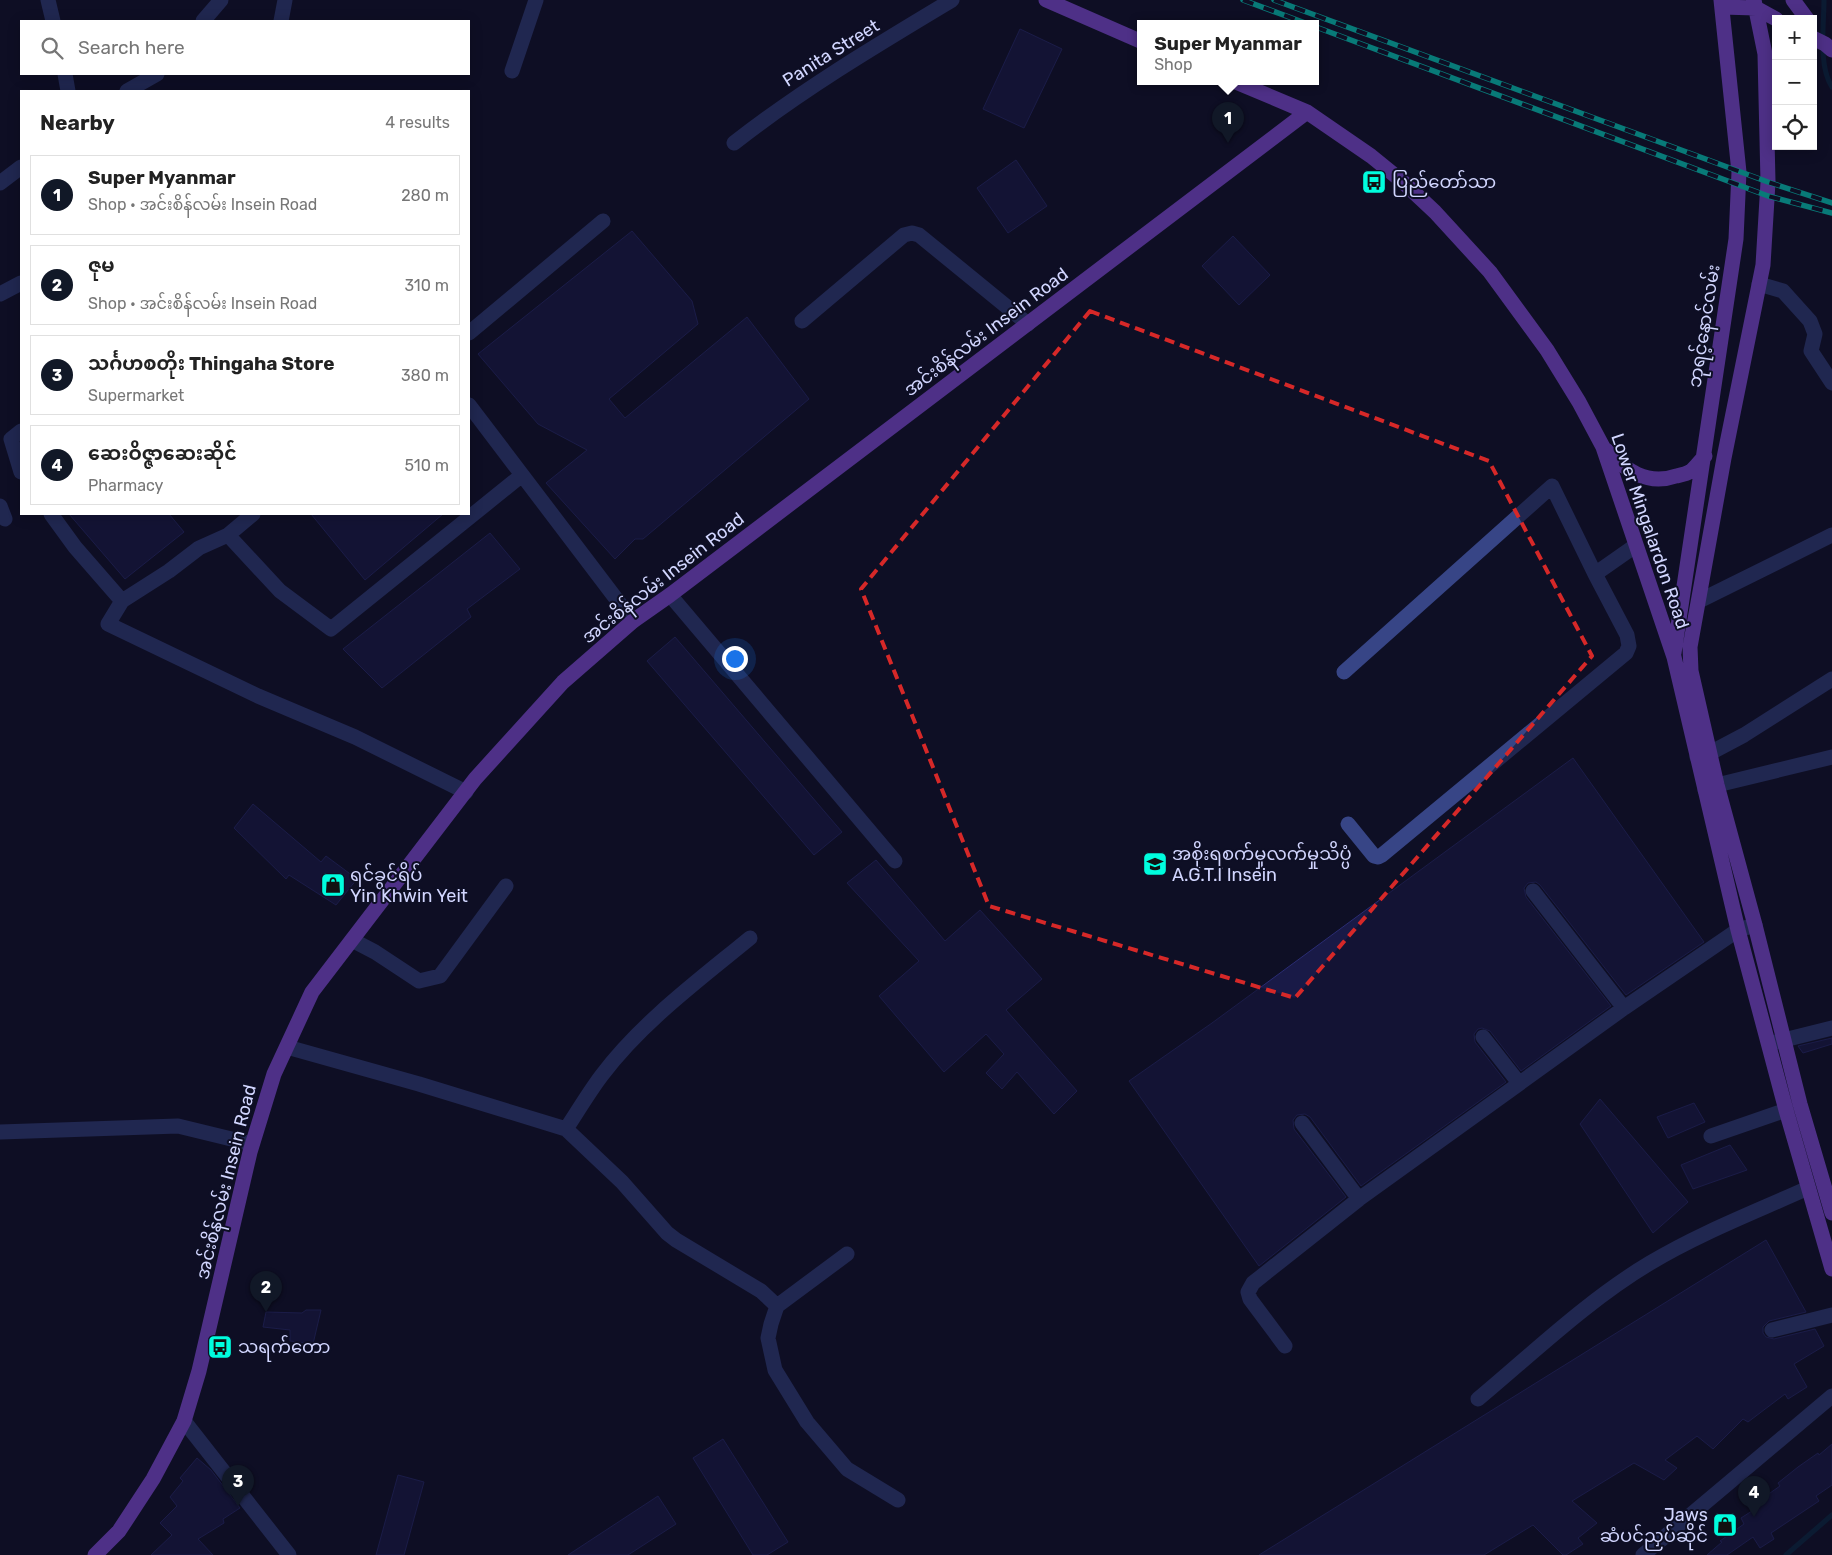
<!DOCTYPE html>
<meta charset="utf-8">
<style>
:root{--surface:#fff;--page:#f6f6f6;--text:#222;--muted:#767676;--line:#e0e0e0;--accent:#111827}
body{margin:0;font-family:Rubik,"Noto Sans Myanmar",sans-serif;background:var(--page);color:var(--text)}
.controls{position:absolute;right:15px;top:15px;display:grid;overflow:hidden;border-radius:0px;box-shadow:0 2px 12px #0003}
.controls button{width:45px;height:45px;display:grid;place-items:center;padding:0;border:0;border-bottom:1px solid var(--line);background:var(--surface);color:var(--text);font:25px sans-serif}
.you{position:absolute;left:734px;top:658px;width:18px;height:18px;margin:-12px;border:4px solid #fff;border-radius:50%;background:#1a73e8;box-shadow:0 0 0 8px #1a73e833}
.badge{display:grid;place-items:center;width:32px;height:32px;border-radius:50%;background:var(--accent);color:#fff;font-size:16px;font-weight:700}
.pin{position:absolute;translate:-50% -41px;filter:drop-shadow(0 1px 2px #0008)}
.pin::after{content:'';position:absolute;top:26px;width:18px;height:15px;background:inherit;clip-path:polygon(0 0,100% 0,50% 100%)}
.popup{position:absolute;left:1137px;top:20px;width:182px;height:65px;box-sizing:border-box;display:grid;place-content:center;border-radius:0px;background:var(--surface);filter:drop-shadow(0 1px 4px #0005);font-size:16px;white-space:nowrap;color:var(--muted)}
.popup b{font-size:19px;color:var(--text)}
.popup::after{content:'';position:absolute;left:50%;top:100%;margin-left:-10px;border:10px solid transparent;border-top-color:var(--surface)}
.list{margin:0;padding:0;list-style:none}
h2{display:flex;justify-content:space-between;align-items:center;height:65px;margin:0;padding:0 20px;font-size:21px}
h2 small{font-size:16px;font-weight:400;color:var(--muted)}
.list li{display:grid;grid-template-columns:32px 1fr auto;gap:15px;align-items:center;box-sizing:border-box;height:80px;margin:0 10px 10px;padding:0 10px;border:1px solid var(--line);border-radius:0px}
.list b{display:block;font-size:19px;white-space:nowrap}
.list p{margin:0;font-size:16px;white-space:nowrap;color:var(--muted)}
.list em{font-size:16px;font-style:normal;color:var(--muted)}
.icon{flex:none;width:28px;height:28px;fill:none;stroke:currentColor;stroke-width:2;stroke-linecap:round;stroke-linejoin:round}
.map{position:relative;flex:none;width:1832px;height:1555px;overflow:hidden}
.search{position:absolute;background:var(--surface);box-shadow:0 2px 12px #0003;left:20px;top:20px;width:450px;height:55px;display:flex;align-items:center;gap:12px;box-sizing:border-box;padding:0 18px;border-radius:0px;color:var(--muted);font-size:19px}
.panel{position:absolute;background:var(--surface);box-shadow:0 2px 12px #0003;left:20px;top:90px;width:450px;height:425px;border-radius:0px}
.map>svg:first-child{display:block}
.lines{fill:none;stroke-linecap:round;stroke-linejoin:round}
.stream{stroke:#082b44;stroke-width:5}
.building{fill:#191a47;stroke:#2a2c73}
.minor{stroke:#374586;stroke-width:15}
.major{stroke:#9c59ff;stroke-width:15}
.rail-casing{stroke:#00fdde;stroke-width:5.5}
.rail{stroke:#0e0f25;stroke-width:4;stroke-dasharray:11;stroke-linecap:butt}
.marked{fill:none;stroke:#d62828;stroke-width:4;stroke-dasharray:10 6;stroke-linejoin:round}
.labels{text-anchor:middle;stroke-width:4;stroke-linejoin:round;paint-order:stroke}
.street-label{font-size:18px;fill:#d2d6ff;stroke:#0e0f25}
.poi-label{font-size:18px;fill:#d2d6ff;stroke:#0e0f25;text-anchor:start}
</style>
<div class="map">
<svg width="1832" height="1555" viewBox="0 0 1832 1555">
<rect width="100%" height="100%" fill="#0e0f25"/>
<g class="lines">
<path class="stream" d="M 1824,0 C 1824,25 1818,66 1832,87
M 1786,1555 L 1832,1515"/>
</g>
<path class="building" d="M 1020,29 L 1062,49 L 1024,128 L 983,109 Z
M 1016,160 L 1047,206 L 1008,233 L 977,188 Z
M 632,231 L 692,301 L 698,324 L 609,399 L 625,418 L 747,317 L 809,399 L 643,539 L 635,539 L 615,559 L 546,483 L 587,450 L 538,424 L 478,354 Z
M 1233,236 L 1270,275 L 1239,305 L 1202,266 Z
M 69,514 L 169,514 L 184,532 L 125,579 Z
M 311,514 L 443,514 L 365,580 Z
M 490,533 L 520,569 L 467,609 L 471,617 L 382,688 L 343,649 Z
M 675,637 L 842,832 L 814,855 L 647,661 Z
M 1573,758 L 1704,942 L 1626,995 L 1540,885 L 1536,882 L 1528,883 L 1524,888 L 1526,897 L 1611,1006 L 1521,1071 L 1490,1031 L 1482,1028 L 1478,1029 L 1474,1034 L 1475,1042 L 1506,1082 L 1361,1186 L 1310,1117 L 1305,1114 L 1297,1115 L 1293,1120 L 1294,1129 L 1346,1197 L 1259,1266 L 1129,1081 L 1212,1023 Z
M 253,804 L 321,862 L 326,856 L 357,879 L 336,905 L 289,875 L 286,879 L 234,828 Z
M 876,860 L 945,941 L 980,910 L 1042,979 L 1006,1010 L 1077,1091 L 1054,1114 L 1017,1072 L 1002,1089 L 986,1073 L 1004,1054 L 986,1034 L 944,1072 L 879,996 L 919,961 L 847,883 Z
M 1832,1038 L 1832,1044 L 1803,1053 L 1798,1046 Z
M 1600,1099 L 1688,1202 L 1653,1233 L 1580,1124 Z
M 1694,1103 L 1705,1122 L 1668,1138 L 1657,1117 Z
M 1730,1145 L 1747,1170 L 1693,1189 L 1681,1165 Z
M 1766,1240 L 1806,1312 L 1769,1321 L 1763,1327 L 1763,1333 L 1766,1337 L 1774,1339 L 1815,1329 L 1824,1346 L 1794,1364 L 1807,1387 L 1788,1399 L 1785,1394 L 1748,1422 L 1743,1419 L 1713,1449 L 1697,1436 L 1665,1460 L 1677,1468 L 1664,1480 L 1634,1463 L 1572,1501 L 1597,1523 L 1578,1538 L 1583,1544 L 1566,1555 L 1563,1555 L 1533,1525 L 1484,1555 L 1259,1555 Z
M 306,1310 L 321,1310 L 313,1344 L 290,1341 L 290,1330 L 263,1327 L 266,1312 L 302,1313 Z
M 723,1439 L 788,1542 L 767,1555 L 753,1555 L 693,1458 Z
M 1832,1444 L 1832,1485 L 1816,1496 L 1819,1501 L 1771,1533 L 1774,1539 L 1760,1548 L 1753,1537 L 1727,1555 L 1707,1555 L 1722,1542 L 1720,1541 L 1744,1524 L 1741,1518 L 1766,1502 L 1763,1498 L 1780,1486 L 1778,1483 L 1798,1467 L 1818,1453 L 1819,1455 Z
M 197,1458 L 211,1470 L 240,1508 L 223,1519 L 224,1523 L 198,1539 L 213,1555 L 151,1555 L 172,1535 L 160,1523 L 177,1506 L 170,1497 L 183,1481 L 180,1478 Z
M 398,1475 L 424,1482 L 404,1555 L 376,1555 Z
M 658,1496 L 676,1524 L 628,1555 L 568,1555 Z"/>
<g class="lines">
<path class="minor" d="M 48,0 L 53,21
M 203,21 L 221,0
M 281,21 L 285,0
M 512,71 L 536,0
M 65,74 L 68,91
M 127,91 L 157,74
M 734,143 C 803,89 877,45 952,0
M 0,183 L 21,167
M 1759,284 L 1783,291 L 1810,321 L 1815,334 L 1811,351 L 1832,383
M 0,294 L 21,283
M 802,321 L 904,235 L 912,233 L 919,235 L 1028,324
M 469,333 L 603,221
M 469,405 L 633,621
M 21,431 L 11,439 L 21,472
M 0,506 L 5,519
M 51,514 L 75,547 L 122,601
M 228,535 L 253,514
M 670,595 L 895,861
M 1699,601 L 1832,535
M 1344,672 L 1552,486 L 1595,574
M 1697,757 L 1710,753 L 1744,735 L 1832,679
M 1705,790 L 1717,785 L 1832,757
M 466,792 L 355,737 L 258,696 L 108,624 L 122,601 L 169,571 L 199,548 L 228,535 L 280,591 L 331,629 L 522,475
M 1348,824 L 1374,856 L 1378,857 L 1382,855 L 1626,653 L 1629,646 L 1627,635 L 1595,574 L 1635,546
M 1533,891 L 1624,1008
M 352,940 L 375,952 L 419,981 L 440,976 L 506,886
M 1483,1037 L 1519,1083
M 1772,1043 L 1832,1028
M 287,1047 L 419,1084 L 566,1129 L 622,1182 L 667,1233 L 676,1240 L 761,1291 L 777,1306 L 771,1324 L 768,1338 L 775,1370 L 807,1422 L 847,1469 L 898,1500
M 1302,1123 L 1359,1199
M 566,1129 C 578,1111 589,1092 602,1075 C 642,1022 699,980 750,938
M 0,1132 L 178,1126 L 252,1144
M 1711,1136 L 1786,1110
M 777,1306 L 847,1254
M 1772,1330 L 1832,1315
M 1285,1346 L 1250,1299 L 1248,1292 L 1253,1283 L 1359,1199 L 1624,1008 L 1738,930 L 1755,925
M 1478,1399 C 1533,1353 1588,1300 1650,1263 C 1700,1233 1755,1212 1808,1188
M 184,1421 L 289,1555
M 1643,1555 L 1832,1396"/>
<path class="major" d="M 1046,0 L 1140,41
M 1754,0 L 1765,54 L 1768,182 L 1763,265 L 1724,458 L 1690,647 L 1691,671 L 1717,785 L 1755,925 L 1800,1104 L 1832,1213
M 1793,0 L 1807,19
M 1722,7 L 1756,8 L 1776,19
M 1813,38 L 1825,44 L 1832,50
M 1236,82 L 1307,112 L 1371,156 L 1403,182 L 1435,212 L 1490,272 L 1547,350 L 1579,402 L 1603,447 L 1674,657 L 1738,930 L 1786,1110 L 1832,1269
M 1606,450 C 1625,470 1647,486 1676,476 C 1681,475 1687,474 1691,471 C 1696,467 1700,461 1705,456
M 1674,653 L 1736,239 L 1739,172 L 1721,0
M 95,1555 L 119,1531 L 153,1479 L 184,1421 L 199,1371 L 250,1152 L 274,1074 L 312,992 L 475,779 L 563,682 L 633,621 L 670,595 L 1307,112"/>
<defs>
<path id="rail" d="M 1243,0 L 1308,24
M 1274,0 L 1768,182 L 1832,203
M 1316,27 L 1768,196 L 1832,213"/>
</defs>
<use href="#rail" class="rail-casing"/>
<use href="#rail" class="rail"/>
</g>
<path d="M0 0H1832V1555H0ZM 1090,311 L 1489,461 L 1592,656 L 1295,998 L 989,906 L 861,589 Z" fill="#0e0f25" fill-opacity=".55" fill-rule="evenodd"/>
<path class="marked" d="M 1090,311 L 1489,461 L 1592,656 L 1295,998 L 989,906 L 861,589 Z"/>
<defs>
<symbol id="bus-square" viewBox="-11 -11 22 22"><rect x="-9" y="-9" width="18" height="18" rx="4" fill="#00fdde" stroke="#0e0f25"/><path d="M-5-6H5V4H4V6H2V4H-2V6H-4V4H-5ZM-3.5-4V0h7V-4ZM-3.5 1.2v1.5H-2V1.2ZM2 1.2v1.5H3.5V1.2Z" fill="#111"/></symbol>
<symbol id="university-square" viewBox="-11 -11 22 22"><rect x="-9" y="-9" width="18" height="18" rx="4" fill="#00fdde" stroke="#0e0f25"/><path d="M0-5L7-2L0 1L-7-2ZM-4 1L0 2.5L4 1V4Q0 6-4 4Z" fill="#111"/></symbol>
<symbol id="shop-square" viewBox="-11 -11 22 22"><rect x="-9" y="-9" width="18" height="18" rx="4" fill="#00fdde" stroke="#0e0f25"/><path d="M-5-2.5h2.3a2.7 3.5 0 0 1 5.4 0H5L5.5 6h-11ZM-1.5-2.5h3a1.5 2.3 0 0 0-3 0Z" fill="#111"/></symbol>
</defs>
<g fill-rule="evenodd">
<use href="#bus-square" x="1360" y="168" width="28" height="28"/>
<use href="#university-square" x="1141" y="850" width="28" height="28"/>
<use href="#shop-square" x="319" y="871" width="28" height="28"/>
<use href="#bus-square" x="206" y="1333" width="28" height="28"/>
<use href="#shop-square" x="1711" y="1511" width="28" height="28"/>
</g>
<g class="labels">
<g class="street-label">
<text transform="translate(831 53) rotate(-32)" y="6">Panita Street</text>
<text transform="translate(1704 326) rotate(-81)" y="6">ဘုရင့်နောင်လမ်း</text>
<text transform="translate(986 332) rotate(-37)" y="6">အင်းစိန်လမ်း Insein Road</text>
<text transform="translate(1650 531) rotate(71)" y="6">Lower Mingalardon Road</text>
<text transform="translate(663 578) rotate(-38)" y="6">အင်းစိန်လမ်း Insein Road</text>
<text transform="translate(226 1182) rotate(-76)" y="6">အင်းစိန်လမ်း Insein Road</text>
</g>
<g class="poi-label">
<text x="1392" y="188">ပြည်တော်သာ</text>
<text x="1172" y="860">အစိုးရစက်မှုလက်မှုသိပ္ပံ<tspan x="1172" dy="21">A.G.T.I Insein</tspan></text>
<text x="350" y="881">ရင်ခွင်ရိပ်<tspan x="350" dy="21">Yin Khwin Yeit</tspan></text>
<text x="238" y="1353">သရက်တော</text>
<text x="1708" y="1521" text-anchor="end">Jaws<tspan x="1708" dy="21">ဆံပင်ညှပ်ဆိုင်</tspan></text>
</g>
</g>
</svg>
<div class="controls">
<button>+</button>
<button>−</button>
<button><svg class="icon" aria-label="locate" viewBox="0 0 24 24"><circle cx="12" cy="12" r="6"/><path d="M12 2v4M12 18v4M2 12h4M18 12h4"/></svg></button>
</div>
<div class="you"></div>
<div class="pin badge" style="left:1228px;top:143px">1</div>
<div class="popup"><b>Super Myanmar</b>Shop</div>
<div class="pin badge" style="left:266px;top:1312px">2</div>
<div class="pin badge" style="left:238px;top:1506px">3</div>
<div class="pin badge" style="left:1754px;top:1517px">4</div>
<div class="search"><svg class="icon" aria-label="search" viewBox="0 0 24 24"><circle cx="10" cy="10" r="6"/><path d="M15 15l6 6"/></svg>Search here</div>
<section class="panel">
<h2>Nearby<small>4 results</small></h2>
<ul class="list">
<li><span class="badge">1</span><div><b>Super Myanmar</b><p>Shop · အင်းစိန်လမ်း Insein Road</p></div><em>280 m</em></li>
<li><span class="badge">2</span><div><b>ဇုမ</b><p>Shop · အင်းစိန်လမ်း Insein Road</p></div><em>310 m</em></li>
<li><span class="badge">3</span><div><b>သင်္ဂဟစတိုး Thingaha Store</b><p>Supermarket</p></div><em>380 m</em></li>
<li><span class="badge">4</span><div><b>ဆေးဝိဇ္ဇာဆေးဆိုင်</b><p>Pharmacy</p></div><em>510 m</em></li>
</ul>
</section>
</div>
